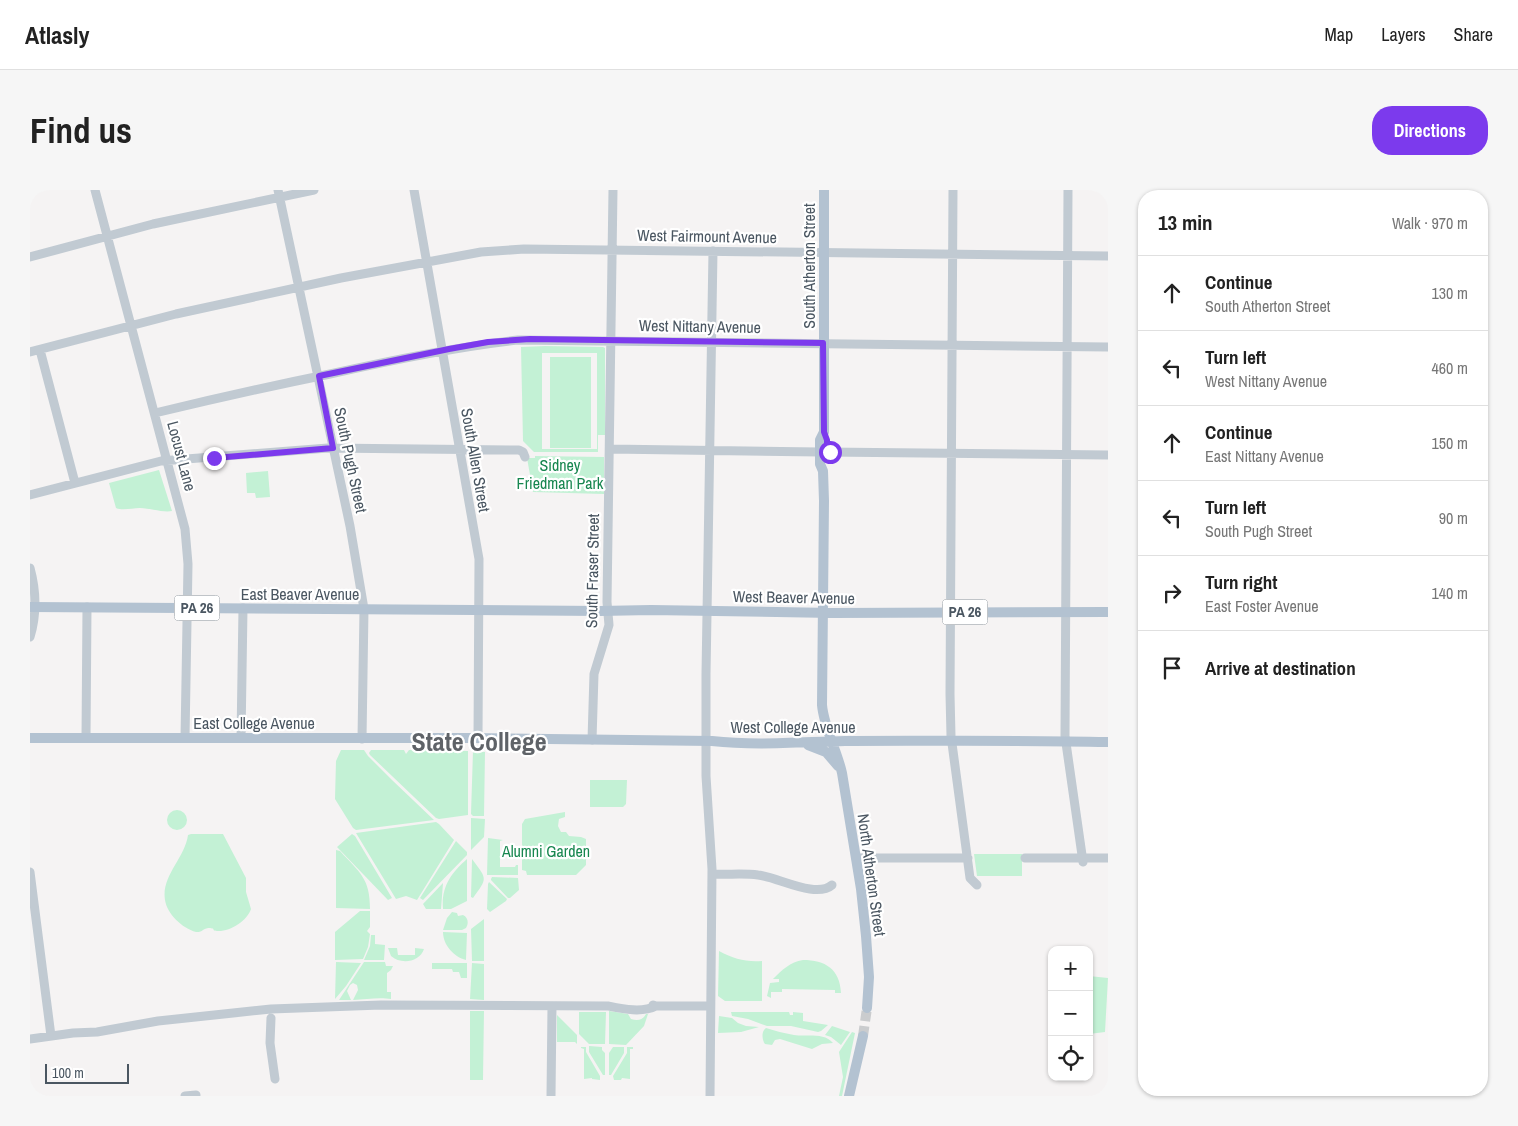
<!DOCTYPE html>
<meta charset="utf-8">
<style>
:root{--surface:#fff;--page:#f6f6f6;--text:#222;--muted:#767676;--line:#e0e0e0;--accent:#7c3aed}
body{margin:0;font-family:"Archivo Narrow",sans-serif;background:var(--page);color:var(--text)}
.controls{position:absolute;right:15px;bottom:15px;display:grid;overflow:hidden;border-radius:10px;box-shadow:0 1px 4px #0004}
.controls button{width:45px;height:45px;display:grid;place-items:center;padding:0;border:0;border-bottom:1px solid var(--line);background:var(--surface);color:var(--text);font:25px sans-serif}
.scale{position:absolute;left:15px;bottom:12px;width:84px;box-sizing:border-box;padding-left:5px;border:2px solid #4a5661;border-top:0;font-size:14px;line-height:18px;white-space:nowrap;color:#4a5661;-webkit-text-stroke:4px #fff;paint-order:stroke}
.stop{position:absolute;width:15px;height:15px;margin:-11px;border:4px solid #7c3aed;border-radius:50%;background:#fff}
.stop.end{background:#7c3aed;border-color:#fff;box-shadow:0 1px 5px #0008}
.list{margin:0;padding:0;list-style:none}
h2{display:flex;justify-content:space-between;align-items:center;height:65px;margin:0;padding:0 20px;font-size:21px}
h2 small{font-size:16px;font-weight:400;color:var(--muted)}
.list li{display:grid;grid-template-columns:32px 1fr auto;gap:15px;align-items:center;box-sizing:border-box;height:75px;padding:0 20px;border-top:1px solid var(--line)}
.list b{display:block;font-size:19px;white-space:nowrap}
.list p{margin:0;font-size:16px;white-space:nowrap;color:var(--muted)}
.list em{font-size:16px;font-style:normal;color:var(--muted)}
.icon{flex:none;width:28px;height:28px;fill:none;stroke:currentColor;stroke-width:2;stroke-linecap:round;stroke-linejoin:round}
.map{position:relative;flex:none;width:1078px;height:906px;overflow:hidden;border-radius:20px}
header{display:flex;align-items:center;gap:30px;box-sizing:border-box;height:70px;padding:0 25px;background:var(--surface);border-bottom:1px solid var(--line)}
header strong{font-size:24px}
nav{display:flex;gap:28px;margin-inline-start:auto;font-size:18px}
.intro{display:flex;align-items:center;justify-content:space-between;box-sizing:border-box;height:120px;padding:0 30px}
h1{margin:0;font-size:35px}
.button{padding:12px 22px;border-radius:20px;background:var(--accent);color:#fff;font-size:18px;font-weight:700}
main{display:flex;gap:30px;padding:0 30px}
aside{flex:1;background:var(--surface);border-radius:20px;box-shadow:0 1px 4px #0004}
.map>svg:first-child{display:block}
.green{fill:#c3f1d5;fill-rule:evenodd}
.lines{fill:none;stroke-linecap:round;stroke-linejoin:round}
.major-tunnel{stroke:#caccce;stroke-width:10;stroke-dasharray:10 5;stroke-linecap:butt}
.minor{stroke:#c1cad2;stroke-width:9}
.major{stroke:#b3c2d1;stroke-width:10}
.route{stroke:#7c3aed;stroke-width:6}
.labels{text-anchor:middle;stroke-width:4.5;stroke-linejoin:round;paint-order:stroke}
.shield{fill:#fff;stroke:#808990;stroke-width:1}
.shield-label{font-size:15px;font-weight:bold;fill:#4a5661}
.street-label{font-size:16px;fill:#4a5661;stroke:#fff}
.park-label{font-size:16px;fill:#17864f;stroke:#fff}
.town-label{font-size:26px;font-weight:bold;fill:#5f6368;stroke:#fff}
</style>
<header>
<strong>Atlasly</strong>
<nav><a>Map</a><a>Layers</a><a>Share</a></nav>
</header>
<div class="intro"><h1>Find us</h1><a class="button">Directions</a></div>
<main>
<div class="map">
<svg width="1078" height="906" viewBox="0 0 1078 906">
<rect width="100%" height="100%" fill="#f5f3f3"/>
<path class="green" d="M 515,156 L 573,157 L 575,158 L 575,245 L 568,245 L 568,262 L 504,262 L 493,251 L 491,157 ZM 512,163 L 567,163 L 567,259 L 512,259 Z
M 520,167 L 561,167 L 561,258 L 520,258 Z
M 505,266 L 574,267 L 574,304 L 503,302 L 497,268 L 505,268 Z
M 129,280 L 142,321 C 134,323 119,318 110,318 C 102,318 93,321 86,318 L 79,293 Z
M 238,281 L 240,307 L 226,308 L 225,303 L 217,303 L 216,283 Z
M 311,560 L 334,560 L 338,566 L 362,590 L 404,630 L 326,640 L 323,638 L 305,609 L 306,571 Z
M 341,560 L 374,560 L 376,564 L 379,560 L 438,561 L 438,625 L 409,629 L 406,628 L 340,565 L 339,563 Z
M 443,561 L 455,562 L 454,626 L 443,626 L 441,624 Z
M 560,590 L 597,590 L 596,614 L 593,617 L 560,617 Z
M137 630a10 10 0 1 1 20 0a10 10 0 1 1-20 0Z
M 535,622 L 535,627 L 529,629 L 528,636 L 531,642 L 536,642 L 539,646 L 551,647 L 556,649 L 556,675 L 546,685 L 497,685 L 496,681 L 492,680 L 492,634 L 495,629 Z
M 441,628 L 455,629 L 454,647 L 441,660 Z
M 406,632 L 409,634 L 424,650 L 387,710 L 376,706 L 366,709 L 326,643 Z
M 161,644 L 193,644 L 216,688 L 216,702 L 221,719 C 217,731 200,742 187,741 C 180,740 187,739 180,738 C 174,737 172,743 166,742 C 152,738 137,724 135,710 C 131,686 155,668 158,645 Z
M 322,644 L 325,646 L 362,708 L 358,710 L 307,657 Z
M 458,648 L 473,650 L 470,651 L 470,677 L 485,677 L 486,675 L 488,675 L 488,685 L 457,685 Z
M 426,651 L 437,662 L 437,665 L 393,710 L 390,708 Z
M 306,660 L 310,661 C 330,683 340,688 340,719 L 306,718 Z
M 944,664 L 992,664 L 992,686 L 947,686 Z
M 437,669 L 437,711 L 421,719 L 413,719 C 411,697 421,683 437,669 Z
M 442,669 C 458,690 457,688 443,708 L 441,707 Z
M 462,687 L 488,688 L 489,700 L 480,708 L 478,708 L 461,690 L 461,689 Z
M 459,692 L 477,709 L 476,711 L 460,722 L 457,719 L 458,694 Z
M 413,693 L 411,719 L 396,719 L 393,714 Z
M 330,721 L 340,721 L 340,737 L 337,741 L 340,744 L 338,757 L 333,769 L 305,770 L 305,742 Z
M 422,722 L 427,723 L 428,726 L 433,725 C 438,727 439,733 436,738 L 432,740 L 413,740 L 417,728 Z
M 454,729 L 454,771 L 442,771 L 441,739 Z
M 413,742 L 437,743 L 436,770 C 424,767 413,755 413,742 Z
M 341,745 L 345,745 L 345,754 L 355,755 L 354,770 L 334,770 L 340,756 Z
M 358,758 L 367,758 L 368,765 L 385,765 L 385,758 L 394,759 C 390,772 371,775 361,766 Z
M 689,761 C 704,769 715,772 732,771 L 732,811 L 695,811 L 688,806 Z
M 773,770 C 795,770 810,779 811,803 L 805,803 L 805,800 L 752,799 L 752,802 L 741,802 L 741,808 L 737,806 L 740,793 L 749,792 L 749,789 L 743,789 C 752,780 760,772 773,770 Z
M 306,772 L 331,773 L 316,796 L 305,809 Z
M 334,772 L 355,772 L 356,776 L 363,776 L 361,780 L 357,783 L 357,802 L 361,802 L 361,809 C 351,807 336,809 323,810 L 328,800 L 327,795 L 323,793 L 320,795 L 317,801 L 321,810 L 309,810 Z
M 402,773 L 437,773 L 437,788 L 431,788 L 429,782 L 423,782 L 422,779 L 402,779 Z
M 442,773 L 454,774 L 454,810 L 440,809 Z
M 1059,786 L 1078,788 L 1075,842 L 1059,844 Z
M 440,821 L 454,821 L 453,890 L 440,890 Z
M 579,821 L 598,824 L 601,829 C 608,831 613,830 616,824 L 618,824 L 614,836 L 596,855 L 579,854 Z
M 549,822 L 576,822 L 575,854 L 559,854 L 549,844 Z
M 701,822 L 759,822 L 760,825 L 763,825 L 763,822 L 773,823 L 773,831 L 798,835 L 791,841 L 788,842 L 761,836 L 737,836 L 718,829 L 702,826 Z
M 527,825 L 547,845 L 547,854 L 545,852 L 527,852 Z
M 689,826 L 702,828 L 708,833 L 716,836 L 729,837 L 711,842 L 688,843 Z
M 802,836 L 820,842 L 811,855 L 801,847 L 795,845 Z
M 736,838 C 745,841 754,843 764,845 C 776,847 794,842 803,853 L 792,854 L 782,859 L 750,849 L 745,850 L 742,855 L 735,854 C 732,850 731,841 736,838 Z
M 822,842 L 825,843 L 812,906 L 809,906 L 813,887 L 809,862 Z
M 559,856 L 572,857 L 572,860 L 575,863 L 575,885 L 573,885 L 559,862 Z
M 551,857 L 556,857 L 556,862 L 570,886 L 570,890 L 562,889 L 562,888 L 554,889 L 554,859 L 551,858 Z
M 583,857 L 594,857 L 594,863 L 581,885 L 579,885 L 579,863 Z
M 597,857 L 603,857 L 603,859 L 600,859 L 600,889 L 592,888 L 591,890 L 584,890 L 583,886 L 597,863 Z"/>
<g class="lines">
<path class="major-tunnel" d="M 833,846 L 837,818"/>
<path class="minor" d="M 65,0 L 155,339 L 158,374 L 155,548
M 248,0 L 320,336 L 334,419 L 332,549
M 384,0 L 449,369 L 448,548
M 923,0 L 920,504 L 921,546 L 940,688 L 947,695
M 1038,0 L 1035,546 L 1053,672
M 0,67 L 123,34 L 284,0
M 10,160 L 45,293
M 0,162 L 146,124 L 311,88 L 451,62 L 494,59 L 1078,66
M 125,223 C 183,209 241,196 300,184 C 362,170 425,157 488,150 L 1078,157
M 580,259 L 790,262
M 797,262 L 1078,265
M 0,305 L 131,271 L 298,258 L 489,260 L 493,262 L 495,267
M 0,378 C 6,400 7,424 0,447
M 56,548 L 57,417
M 211,548 L 213,418
M 562,550 L 564,484 L 579,435 L 577,412 L 583,0
M 826,668 L 938,668
M 995,668 L 1078,668
M 0,682 L 21,846
M 682,684 C 697,685 713,683 728,685 C 748,687 786,709 802,695
M 623,815 L 626,816 L 680,816
M 241,828 L 240,853 L 245,889
M 0,849 L 43,843 L 67,842 L 128,831 L 241,819 L 351,815 L 578,816 C 593,819 612,823 626,816
M 155,906 L 166,905
M 521,906 L 522,816
M 680,906 L 682,679 L 676,586 L 676,484 L 683,61"/>
<path class="major" d="M 794,0 L 794,242 L 790,250 L 790,274 L 793,281 L 794,311 L 792,515 C 794,538 807,560 812,583 L 831,699 L 836,746 L 839,787 L 837,818
M 0,417 L 570,421 L 621,420 L 803,423 L 1078,422
M 0,548 L 438,548 L 682,551 C 726,556 771,552 815,551 C 903,551 990,550 1078,552
M 778,555 L 796,562 L 808,576
M 819,906 L 833,846"/>
</g>
<g class="lines">
<path class="route" d="M 184,268 L 303,258 L 289,186 L 419,159 L 458,152 L 500,149 L 793,153 L 794,242 L 797,250 L 797,262 L 800,262"/>
</g>
<g class="labels">
<g class="shield">
<rect x="144.5" y="405.5" width="45" height="25" rx="4"/>
<rect x="912.5" y="409.5" width="45" height="25" rx="4"/>
</g>
<g class="shield-label">
<text x="167" y="423">PA 26</text>
<text x="935" y="427">PA 26</text>
</g>
<g class="street-label">
<text transform="translate(677 46) rotate(1)" y="6">West Fairmount Avenue</text>
<text transform="translate(779 76) rotate(-90)" y="6">South Atherton Street</text>
<text transform="translate(670 136) rotate(1)" y="6">West Nittany Avenue</text>
<text transform="translate(152 266) rotate(75)" y="6">Locust Lane</text>
<text transform="translate(321 270) rotate(78)" y="6">South Pugh Street</text>
<text transform="translate(446 270) rotate(80)" y="6">South Allen Street</text>
<text transform="translate(562 381) rotate(-89)" y="6">South Fraser Street</text>
<text x="270" y="410">East Beaver Avenue</text>
<text transform="translate(764 407) rotate(1)" y="6">West Beaver Avenue</text>
<text x="224" y="539">East College Avenue</text>
<text x="763" y="543">West College Avenue</text>
<text transform="translate(842 685) rotate(82)" y="6">North Atherton Street</text>
</g>
<g class="park-label">
<text x="530" y="281">Sidney<tspan x="530" dy="18">Friedman Park</tspan></text>
<text x="516" y="667">Alumni Garden</text>
</g>
<g class="town-label">
<text x="449" y="561">State College</text>
</g>
</g>
</svg>
<div class="controls">
<button>+</button>
<button>−</button>
<button><svg class="icon" aria-label="locate" viewBox="0 0 24 24"><circle cx="12" cy="12" r="6"/><path d="M12 2v4M12 18v4M2 12h4M18 12h4"/></svg></button>
</div>
<div class="scale">100 m</div>
<div class="stop" style="left:800px;top:262px"></div>
<div class="stop end" style="left:184px;top:268px"></div>
</div>
<aside>
<h2>13 min<small>Walk · 970 m</small></h2>
<ul class="list">
<li><svg class="icon" aria-label="ahead" viewBox="0 0 24 24"><path d="M12 20V5M6 11l6-6 6 6"/></svg><div><b>Continue</b><p>South Atherton Street</p></div><em>130 m</em></li>
<li><svg class="icon" aria-label="left" viewBox="0 0 24 24"><path d="M17 20v-9H6M10 6l-5 5 5 5"/></svg><div><b>Turn left</b><p>West Nittany Avenue</p></div><em>460 m</em></li>
<li><svg class="icon" aria-label="ahead" viewBox="0 0 24 24"><path d="M12 20V5M6 11l6-6 6 6"/></svg><div><b>Continue</b><p>East Nittany Avenue</p></div><em>150 m</em></li>
<li><svg class="icon" aria-label="left" viewBox="0 0 24 24"><path d="M17 20v-9H6M10 6l-5 5 5 5"/></svg><div><b>Turn left</b><p>South Pugh Street</p></div><em>90 m</em></li>
<li><svg class="icon" aria-label="right" viewBox="0 0 24 24"><path d="M7 20v-9h11M14 6l5 5-5 5"/></svg><div><b>Turn right</b><p>East Foster Avenue</p></div><em>140 m</em></li>
<li><svg class="icon" aria-label="arrive" viewBox="0 0 24 24"><path d="M6 21V4h12l-3 4 3 4H6"/></svg><div><b>Arrive at destination</b></div></li>
</ul>
</aside>
</main>
